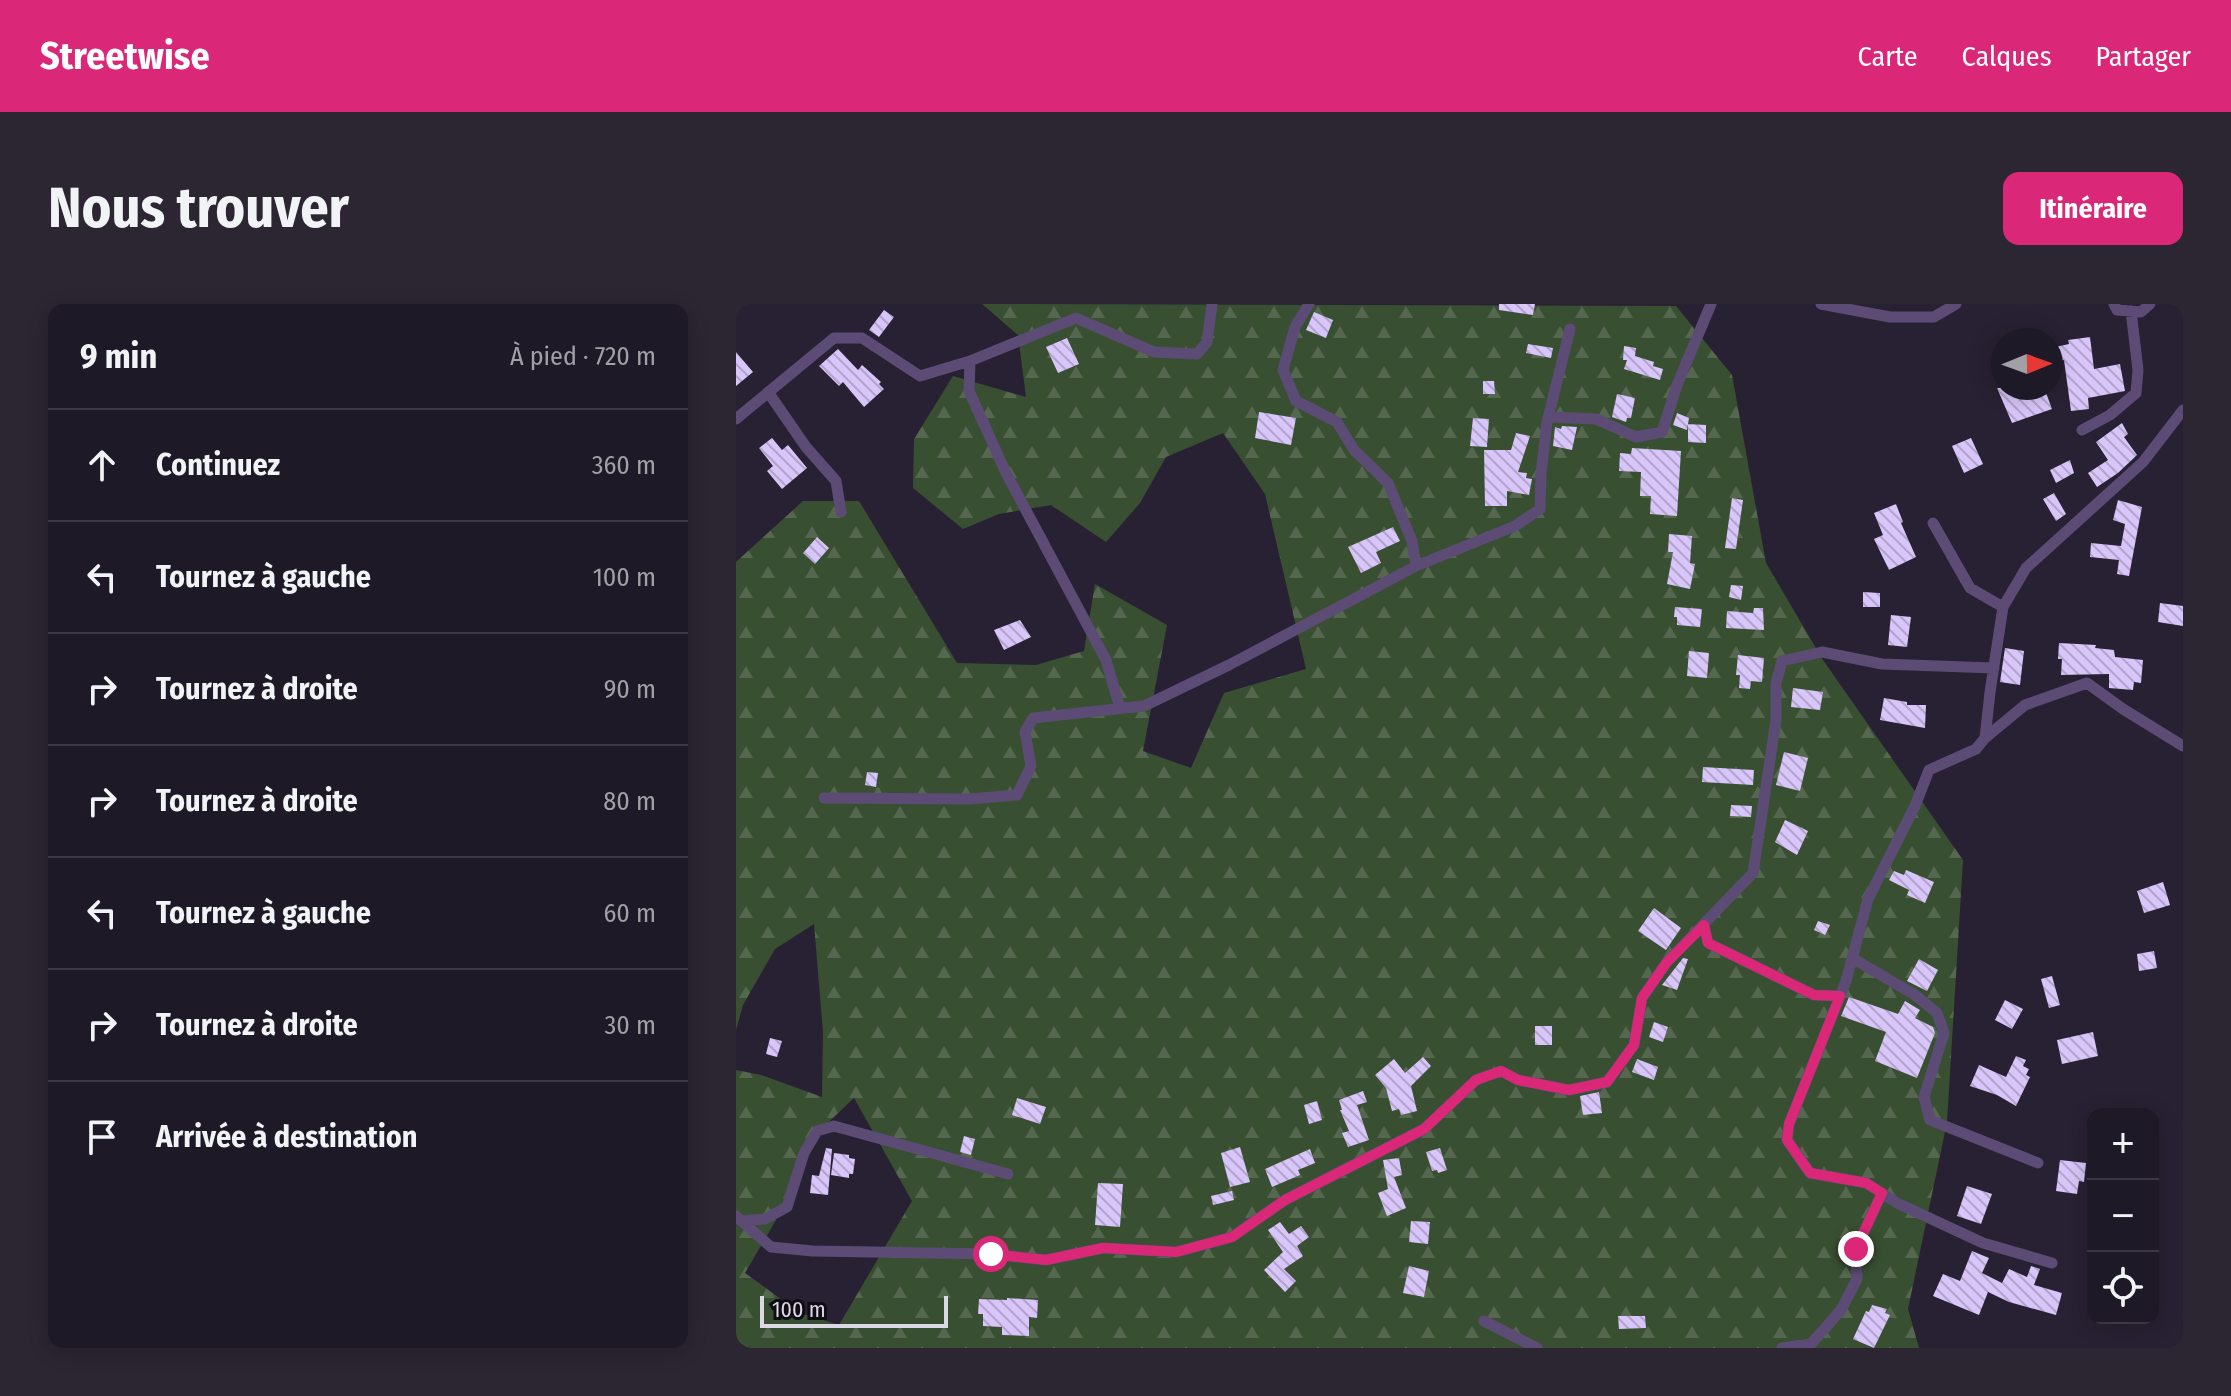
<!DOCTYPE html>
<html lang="fr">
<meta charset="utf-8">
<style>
:root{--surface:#1e1926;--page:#2b2632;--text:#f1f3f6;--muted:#a1a0a7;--line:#3c3843;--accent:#db2777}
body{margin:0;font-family:"Fira Sans Condensed",sans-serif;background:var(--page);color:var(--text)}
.controls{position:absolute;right:24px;bottom:24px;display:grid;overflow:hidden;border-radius:16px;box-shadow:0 4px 20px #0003}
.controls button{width:72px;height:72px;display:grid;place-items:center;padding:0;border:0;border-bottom:2px solid var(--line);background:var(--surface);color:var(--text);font:40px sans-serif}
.compass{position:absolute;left:1255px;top:24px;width:72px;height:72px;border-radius:50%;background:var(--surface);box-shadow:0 4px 20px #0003;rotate:89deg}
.scale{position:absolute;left:24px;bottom:20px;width:188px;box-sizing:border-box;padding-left:8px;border:4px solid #dcd8e5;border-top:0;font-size:22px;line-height:28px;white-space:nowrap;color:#dcd8e5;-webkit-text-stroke:6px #0f0c14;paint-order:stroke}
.stop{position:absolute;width:24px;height:24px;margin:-18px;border:6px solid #db2777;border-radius:50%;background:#fff}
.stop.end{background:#db2777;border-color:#fff;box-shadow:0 2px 8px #0008}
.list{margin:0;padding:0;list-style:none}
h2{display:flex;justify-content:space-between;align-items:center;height:104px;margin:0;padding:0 32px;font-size:34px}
h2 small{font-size:26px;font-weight:400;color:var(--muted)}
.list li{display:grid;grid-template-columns:52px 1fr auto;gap:24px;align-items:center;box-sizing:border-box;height:112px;padding:0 32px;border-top:2px solid var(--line)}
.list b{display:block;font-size:30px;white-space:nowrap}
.list em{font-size:26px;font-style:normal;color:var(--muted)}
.icon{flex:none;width:44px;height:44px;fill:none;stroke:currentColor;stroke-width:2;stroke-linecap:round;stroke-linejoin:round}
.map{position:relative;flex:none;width:1447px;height:1044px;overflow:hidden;border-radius:16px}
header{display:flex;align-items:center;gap:48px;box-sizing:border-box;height:112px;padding:0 40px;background:var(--accent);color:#fff}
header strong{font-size:38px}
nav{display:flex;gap:44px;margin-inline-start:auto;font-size:28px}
.intro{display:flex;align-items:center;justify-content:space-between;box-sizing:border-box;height:192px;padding:0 48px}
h1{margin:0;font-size:56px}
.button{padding:20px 36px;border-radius:16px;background:var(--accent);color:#fff;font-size:28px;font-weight:700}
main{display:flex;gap:48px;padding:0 48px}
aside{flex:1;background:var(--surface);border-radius:16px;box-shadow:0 4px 20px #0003}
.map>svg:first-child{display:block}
.forest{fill:url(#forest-firs);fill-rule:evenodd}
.building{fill:url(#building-back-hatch)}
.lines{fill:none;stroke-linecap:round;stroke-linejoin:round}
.minor{stroke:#5c4c75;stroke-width:11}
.route{stroke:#db2777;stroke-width:10}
</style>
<header>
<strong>Streetwise</strong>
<nav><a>Carte</a><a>Calques</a><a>Partager</a></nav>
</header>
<div class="intro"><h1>Nous trouver</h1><a class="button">Itinéraire</a></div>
<main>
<aside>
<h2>9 min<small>À pied · 720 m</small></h2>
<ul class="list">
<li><svg class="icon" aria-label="ahead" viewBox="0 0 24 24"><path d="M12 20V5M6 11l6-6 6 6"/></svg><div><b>Continuez</b></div><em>360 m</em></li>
<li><svg class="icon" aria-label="left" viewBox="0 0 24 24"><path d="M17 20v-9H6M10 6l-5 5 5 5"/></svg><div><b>Tournez à gauche</b></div><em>100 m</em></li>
<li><svg class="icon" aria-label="right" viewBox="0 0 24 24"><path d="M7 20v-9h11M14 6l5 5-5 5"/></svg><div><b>Tournez à droite</b></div><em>90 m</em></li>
<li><svg class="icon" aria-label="right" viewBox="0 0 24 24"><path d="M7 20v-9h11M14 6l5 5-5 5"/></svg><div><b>Tournez à droite</b></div><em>80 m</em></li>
<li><svg class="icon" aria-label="left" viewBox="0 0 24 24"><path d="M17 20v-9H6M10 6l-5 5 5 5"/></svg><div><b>Tournez à gauche</b></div><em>60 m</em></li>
<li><svg class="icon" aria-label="right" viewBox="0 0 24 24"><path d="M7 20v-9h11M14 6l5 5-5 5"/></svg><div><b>Tournez à droite</b></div><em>30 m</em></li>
<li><svg class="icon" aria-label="arrive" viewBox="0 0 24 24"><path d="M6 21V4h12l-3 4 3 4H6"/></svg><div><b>Arrivée à destination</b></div></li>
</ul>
</aside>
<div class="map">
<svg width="1447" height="1044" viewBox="0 0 1447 1044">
<defs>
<pattern id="forest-firs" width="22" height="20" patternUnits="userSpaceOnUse" patternTransform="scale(2)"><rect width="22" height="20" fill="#394f31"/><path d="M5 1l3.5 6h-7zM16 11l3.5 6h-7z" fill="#55684f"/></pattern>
<pattern id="building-back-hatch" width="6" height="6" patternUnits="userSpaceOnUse" patternTransform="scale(2)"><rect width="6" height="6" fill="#d8c5f9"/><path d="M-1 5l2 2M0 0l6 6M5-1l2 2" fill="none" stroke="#b2a4cc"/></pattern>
</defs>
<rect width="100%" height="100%" fill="#282133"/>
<path class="forest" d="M 246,0 L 940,2 L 996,71 L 1030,259 L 1087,356 L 1227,556 L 1211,818 L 1172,1005 L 1183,1044 L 0,1044 L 0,766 L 25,771 L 86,793 L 87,728 L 78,620 L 39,645 L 7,701 L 0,726 L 0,258 L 67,197 L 123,197 L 221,359 L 300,361 L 348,347 L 359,280 L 431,321 L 407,447 L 455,464 L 488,389 L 570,365 L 529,190 L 487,129 L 430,153 L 404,199 L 370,238 L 315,201 L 263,210 L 227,225 L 177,184 L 178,135 L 217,72 L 290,93 L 282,31 ZM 118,794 L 176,897 L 103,1021 L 64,1009 L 9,969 L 40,916 L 76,834 Z"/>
<path class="building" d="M 763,0 L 799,0 L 797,11 L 763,6 Z
M 148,6 L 158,13 L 143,33 L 133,26 Z
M 578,8 L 597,16 L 590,34 L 570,26 Z
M 1354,33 L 1358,65 L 1384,60 L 1389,87 L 1352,94 L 1353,105 L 1335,107 L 1328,56 L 1315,59 L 1315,44 L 1333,40 L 1332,36 Z
M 331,34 L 343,60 L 322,69 L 310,43 Z
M 792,40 L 817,44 L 815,54 L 790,49 Z
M 888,42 L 900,44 L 899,52 L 918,58 L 917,62 L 927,65 L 924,76 L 888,65 L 891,56 L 887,56 Z
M 102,45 L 122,66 L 126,61 L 145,78 L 143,80 L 148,85 L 128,103 L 107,78 L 103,82 L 83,62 Z
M 0,48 L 17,68 L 0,82 Z
M 747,77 L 758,77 L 759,90 L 747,90 Z
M 1261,84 L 1280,84 L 1284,95 L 1309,86 L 1316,105 L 1276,119 Z
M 881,90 L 899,94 L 895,114 L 891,114 L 890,118 L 876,113 Z
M 523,108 L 560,114 L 555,141 L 519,134 Z
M 941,109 L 953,114 L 951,126 L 937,121 Z
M 737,114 L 753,115 L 751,143 L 734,142 Z
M 1386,119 L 1392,130 L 1388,133 L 1401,151 L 1382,169 L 1361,183 L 1352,169 L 1372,156 L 1360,138 Z
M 952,120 L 970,121 L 970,139 L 952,138 Z
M 826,122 L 841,123 L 836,146 L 817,142 L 819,123 L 825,125 Z
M 780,129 L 794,132 L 782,168 L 791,169 L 790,174 L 796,175 L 793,191 L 771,187 L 771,202 L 749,202 L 748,146 L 775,146 Z
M 36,134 L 46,146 L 52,141 L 71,164 L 46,185 L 31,167 L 37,162 L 23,144 Z
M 1235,134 L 1247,160 L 1228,169 L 1216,142 Z
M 896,144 L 945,147 L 941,212 L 914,210 L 915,192 L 904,192 L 905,168 L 883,167 L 884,149 L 895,150 Z
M 1334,156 L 1338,169 L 1320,179 L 1314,166 Z
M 1318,189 L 1330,210 L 1320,217 L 1307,195 Z
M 996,194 L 1007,196 L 1000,245 L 989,244 Z
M 1382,196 L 1406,203 L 1393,272 L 1381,270 L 1383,256 L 1354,253 L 1355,239 L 1385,242 L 1389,220 L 1377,216 Z
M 1160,200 L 1167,218 L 1165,219 L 1180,253 L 1153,266 L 1138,235 L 1147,231 L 1138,209 Z
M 657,223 L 664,237 L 640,248 L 645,259 L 625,269 L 612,243 Z
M 933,230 L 956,232 L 954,259 L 959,260 L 954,285 L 931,280 L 937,248 L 932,248 Z
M 81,233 L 93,244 L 79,260 L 67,249 Z
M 995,281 L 1007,282 L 1005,296 L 993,293 Z
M 1127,288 L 1144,289 L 1144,303 L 1127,303 Z
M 1424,299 L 1447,302 L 1447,322 L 1422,318 Z
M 939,303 L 966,305 L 964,323 L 941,321 L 941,313 L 938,313 Z
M 1018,304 L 1027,304 L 1028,326 L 990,324 L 991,307 L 1017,309 Z
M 1155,311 L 1175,313 L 1171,343 L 1152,341 Z
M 284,316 L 295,333 L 268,346 L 258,326 Z
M 1323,339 L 1360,341 L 1359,344 L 1378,346 L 1379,353 L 1407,356 L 1405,379 L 1398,378 L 1397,386 L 1373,384 L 1373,370 L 1325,371 L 1326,355 L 1322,355 Z
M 1269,344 L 1288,347 L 1284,381 L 1264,378 Z
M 953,347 L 973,349 L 971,374 L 951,372 Z
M 1002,351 L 1028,354 L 1026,378 L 1015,377 L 1014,385 L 1003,384 L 1004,371 L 1000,371 Z
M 1057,384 L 1087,388 L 1084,406 L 1055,403 Z
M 1148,394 L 1171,398 L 1171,401 L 1190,401 L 1189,424 L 1144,416 Z
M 1048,448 L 1072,454 L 1064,487 L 1040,481 Z
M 967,463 L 1018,466 L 1017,481 L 966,478 Z
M 131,468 L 142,469 L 140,483 L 129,481 Z
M 995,501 L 1016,502 L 1015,513 L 994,512 Z
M 1049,516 L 1072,527 L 1061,551 L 1039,538 Z
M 1170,566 L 1198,578 L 1189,599 L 1171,591 L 1173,586 L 1153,576 L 1158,567 L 1168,571 Z
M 1427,578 L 1434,601 L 1408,609 L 1401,587 Z
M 918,604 L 945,624 L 930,646 L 902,627 Z
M 1082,617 L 1094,621 L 1089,631 L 1078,626 Z
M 1418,647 L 1421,664 L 1403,667 L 1401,650 Z
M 947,654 L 952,655 L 941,686 L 926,681 Z
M 1183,655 L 1202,666 L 1191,687 L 1171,677 Z
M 1316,672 L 1324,701 L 1313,704 L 1305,675 Z
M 1113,693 L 1162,710 L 1169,697 L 1184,706 L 1179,714 L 1197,723 L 1199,729 L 1181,774 L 1139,757 L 1150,728 L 1105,712 Z
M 1269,696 L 1287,705 L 1276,725 L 1259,716 Z
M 918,718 L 932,723 L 927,738 L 913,733 Z
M 799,722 L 816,722 L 816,741 L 799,741 Z
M 1357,728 L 1362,752 L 1326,760 L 1321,736 Z
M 34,734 L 46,737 L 41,753 L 30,750 Z
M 1280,752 L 1290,756 L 1287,762 L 1293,765 L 1290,771 L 1294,773 L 1280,802 L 1261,791 L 1234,782 L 1243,761 L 1270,773 Z
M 687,753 L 695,762 L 675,782 L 681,807 L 665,811 L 663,805 L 656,807 L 650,784 L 639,771 L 658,755 L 669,769 Z
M 901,755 L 922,763 L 918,776 L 896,768 Z
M 627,787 L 631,798 L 621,801 L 633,836 L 612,843 L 606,829 L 613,827 L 604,806 L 606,806 L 603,796 Z
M 863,788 L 866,809 L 847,811 L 844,792 Z
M 281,794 L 310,803 L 304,820 L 276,811 Z
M 581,797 L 586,816 L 573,820 L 568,801 Z
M 228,832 L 239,835 L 235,851 L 224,848 Z
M 504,843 L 514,878 L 494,883 L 485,849 Z
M 90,844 L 96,845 L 92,891 L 74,889 L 76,871 L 83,872 Z
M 704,844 L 711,866 L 702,869 L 701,866 L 696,867 L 690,848 Z
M 574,845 L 579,859 L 562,866 L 564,871 L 536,883 L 529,865 Z
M 98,849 L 113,851 L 113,854 L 119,855 L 117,870 L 113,870 L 113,874 L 95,871 Z
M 663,854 L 666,871 L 658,873 L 670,904 L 651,912 L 642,889 L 652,885 L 647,856 Z
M 1324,856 L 1350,859 L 1348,878 L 1343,877 L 1341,890 L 1320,887 Z
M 362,879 L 387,880 L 384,923 L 359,921 Z
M 1231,882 L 1256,890 L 1245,920 L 1221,912 Z
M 496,887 L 498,896 L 477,901 L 475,892 Z
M 675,917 L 694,918 L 692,940 L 673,938 Z
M 544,918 L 553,930 L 565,922 L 573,933 L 561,942 L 567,952 L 548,965 L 560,977 L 549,988 L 528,966 L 547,948 L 532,926 Z
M 1236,947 L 1253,954 L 1246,969 L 1266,979 L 1273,965 L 1291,973 L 1295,962 L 1304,965 L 1298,981 L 1326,989 L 1320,1011 L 1273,998 L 1252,988 L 1243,1011 L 1197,992 L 1207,970 L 1224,977 Z
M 673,962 L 693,967 L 688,993 L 667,989 Z
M 271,994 L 302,996 L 301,1014 L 293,1013 L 293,1032 L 266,1031 L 266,1023 L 247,1022 L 247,1010 L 242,1010 L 243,995 L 271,996 Z
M 1136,1001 L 1151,1005 L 1149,1009 L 1154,1011 L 1138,1044 L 1117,1035 L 1130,1007 L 1133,1008 Z
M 882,1012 L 909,1012 L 910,1024 L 883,1025 Z"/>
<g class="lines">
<path class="minor" d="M 573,0 L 559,23 L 547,66 L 560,97 L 601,118 L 618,146 L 652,179 L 676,237 L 680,262
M 1085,0 L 1154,13 L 1198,13 L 1220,0
M 1378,0 L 1381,6 L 1405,8 L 1414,0
M 234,57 L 233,87 L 270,169 L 370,356 L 384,404
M 32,88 L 70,143 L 100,177 L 105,208
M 813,113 L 860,115 L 900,133 L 926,128 L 941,81 L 975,0
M 0,115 L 98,34 L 126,34 L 184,72 L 234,57 L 340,14 L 418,48 L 461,50 L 471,38 L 476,0
M 1346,126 L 1374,111 L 1400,89 L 1402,66 L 1395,7
M 1197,219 L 1234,284 L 1267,303
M 1249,434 L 1289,401 L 1351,379 L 1387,405 L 1447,442
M 88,494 L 234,495 L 281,491 L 295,462 L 289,428 L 297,414 L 408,402 L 493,361 L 680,262 L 779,222 L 804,205 L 805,170 L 811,118 L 834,25
M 968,621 L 972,639 L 1078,691 L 1104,692
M 1116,654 L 1179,691 L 1201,709 L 1208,729 L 1188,793 L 1194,816 L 1302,859
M 0,912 L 35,943 L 77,947 L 255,950 L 310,956 L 367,944 L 440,948 L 496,933 L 549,896 L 688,825 L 740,776 L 765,767 L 782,776 L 833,786 L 871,778 L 898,741 L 906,694 L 931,658 L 1017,569 L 1040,416 L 1040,379 L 1046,357 L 1086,348 L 1146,360 L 1258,364
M 5,917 L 29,915 L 51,903 L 68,849 L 81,827 L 98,822 L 272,870
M 1316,959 L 1247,939 L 1161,899 L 1130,879 L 1074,869 L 1051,836 L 1053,820 L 1110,677 L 1132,595 L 1179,502 L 1193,466 L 1240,445 L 1249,434 L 1254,388 L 1267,303 L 1290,264 L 1407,158 L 1447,106
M 748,1017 L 801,1044
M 1046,1044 L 1075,1040 L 1105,1006 L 1121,975 L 1120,945 L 1146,889"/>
</g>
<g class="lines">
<path class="route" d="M 255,950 L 310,956 L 367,944 L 440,948 L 496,933 L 549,896 L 688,825 L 740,776 L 765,767 L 782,776 L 833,786 L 871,778 L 898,741 L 906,694 L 931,658 L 968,621 L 972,639 L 1078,691 L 1104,692 L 1053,820 L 1051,836 L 1074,869 L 1130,879 L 1146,889 L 1120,945"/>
</g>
</svg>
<div class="controls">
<button>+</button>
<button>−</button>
<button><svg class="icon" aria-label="locate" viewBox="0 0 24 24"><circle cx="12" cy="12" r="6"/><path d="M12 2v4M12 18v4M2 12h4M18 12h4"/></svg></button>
</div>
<svg class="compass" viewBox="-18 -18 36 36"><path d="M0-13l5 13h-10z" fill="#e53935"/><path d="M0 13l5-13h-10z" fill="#a1a0a7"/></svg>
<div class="scale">100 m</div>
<div class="stop" style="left:255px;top:950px"></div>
<div class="stop end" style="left:1120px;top:945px"></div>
</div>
</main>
